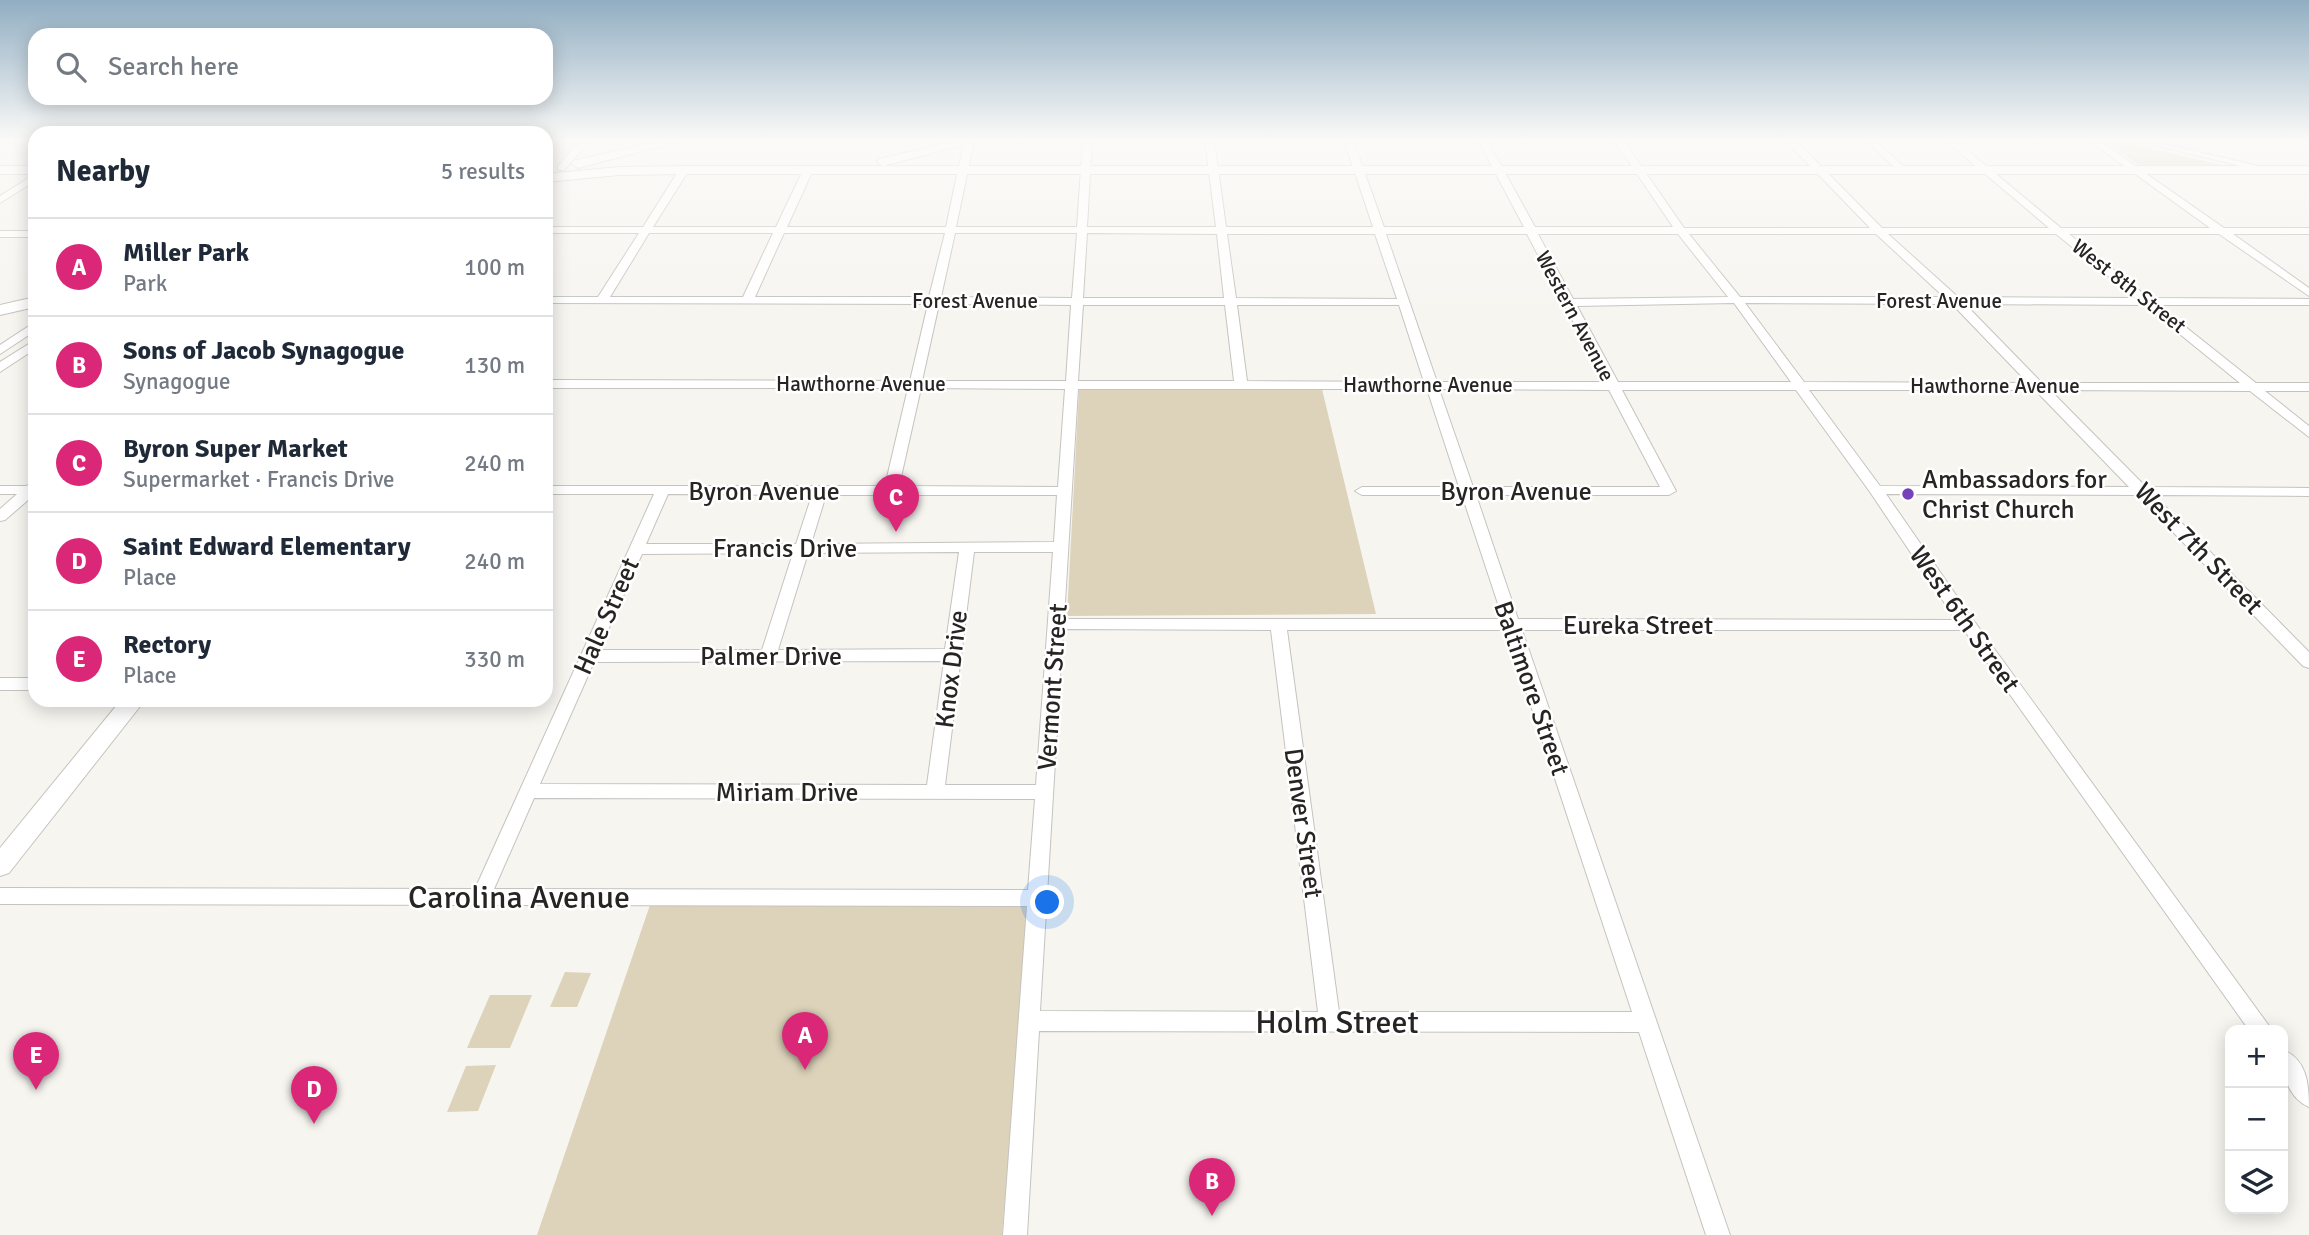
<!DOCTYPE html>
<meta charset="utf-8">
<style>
:root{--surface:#fff;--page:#f6f6f7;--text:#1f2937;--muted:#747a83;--line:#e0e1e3;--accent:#db2777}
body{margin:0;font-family:Signika,sans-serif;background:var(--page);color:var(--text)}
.controls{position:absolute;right:21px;bottom:21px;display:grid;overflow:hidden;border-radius:14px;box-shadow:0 4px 18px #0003}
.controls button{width:63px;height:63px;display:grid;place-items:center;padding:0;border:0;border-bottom:2px solid var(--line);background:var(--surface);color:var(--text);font:35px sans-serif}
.you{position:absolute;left:1048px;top:903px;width:24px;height:24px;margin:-18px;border:5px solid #fff;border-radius:50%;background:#1a73e8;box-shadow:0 0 0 10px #1a73e833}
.badge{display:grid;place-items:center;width:46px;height:46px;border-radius:50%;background:var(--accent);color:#fff;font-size:23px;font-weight:700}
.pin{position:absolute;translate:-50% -58px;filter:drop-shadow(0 2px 4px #0008)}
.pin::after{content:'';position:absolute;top:37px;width:24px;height:21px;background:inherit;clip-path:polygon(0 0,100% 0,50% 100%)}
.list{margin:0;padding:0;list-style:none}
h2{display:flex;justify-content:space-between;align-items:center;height:91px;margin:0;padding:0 28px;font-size:30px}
h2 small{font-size:23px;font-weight:400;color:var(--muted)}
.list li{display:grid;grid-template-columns:46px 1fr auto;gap:21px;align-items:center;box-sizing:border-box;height:98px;padding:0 28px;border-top:2px solid var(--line)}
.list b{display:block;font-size:26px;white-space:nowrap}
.list p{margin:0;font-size:23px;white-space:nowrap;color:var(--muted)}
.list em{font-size:23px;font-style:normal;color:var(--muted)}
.icon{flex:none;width:38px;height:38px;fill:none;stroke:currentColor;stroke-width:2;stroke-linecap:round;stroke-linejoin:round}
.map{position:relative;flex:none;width:2309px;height:1235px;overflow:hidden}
.search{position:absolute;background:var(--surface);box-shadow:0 4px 18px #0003;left:28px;top:28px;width:525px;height:77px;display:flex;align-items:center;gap:18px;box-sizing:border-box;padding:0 24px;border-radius:21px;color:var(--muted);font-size:26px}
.panel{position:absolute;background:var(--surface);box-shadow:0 4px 18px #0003;left:28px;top:126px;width:525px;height:581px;border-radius:21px}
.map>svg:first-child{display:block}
.green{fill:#ddd3bb}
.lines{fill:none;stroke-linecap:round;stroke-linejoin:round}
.minor-casing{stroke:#c5c3bf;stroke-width:2}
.major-casing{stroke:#c5c3bf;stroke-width:2}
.minor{fill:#fff;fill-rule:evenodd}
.major{fill:#fff;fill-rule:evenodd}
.poi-dot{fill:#7542ba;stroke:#fff;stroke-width:2.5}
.labels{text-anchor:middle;stroke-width:5;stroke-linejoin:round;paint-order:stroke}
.far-street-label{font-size:21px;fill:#262523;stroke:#fff}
.poi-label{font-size:26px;fill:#262523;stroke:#fff;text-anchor:start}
.street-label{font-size:26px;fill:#262523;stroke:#fff}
.near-street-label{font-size:32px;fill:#262523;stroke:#fff}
</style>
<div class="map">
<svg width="2309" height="1235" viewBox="0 0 2309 1235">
<rect width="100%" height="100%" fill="#f6f5f0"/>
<path class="green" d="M 2102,140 L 2116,140 L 2226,166 L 2140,166 Z
M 1322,389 L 1376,614 L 1067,616 L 1079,390 Z
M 650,905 L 1030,906 L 1002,1235 L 537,1235 Z
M 565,972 L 591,973 L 577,1007 L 550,1007 Z
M 490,995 L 532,995 L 510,1048 L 467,1048 Z
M 496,1065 L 478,1111 L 447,1112 L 466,1066 Z"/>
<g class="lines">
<defs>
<path id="minor" d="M 581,140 L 591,140 L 564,170 L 558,170 L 558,166 Z
M 961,140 L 974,141 L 956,227 L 1077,227 L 1083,140 L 1092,140 L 1087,227 L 1216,227 L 1205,140 L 1214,140 L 1226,227 L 1373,227 L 1344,140 L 1353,140 L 1384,227 L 1524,227 L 1478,140 L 1487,140 L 1535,227 L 1673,227 L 1614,140 L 1623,140 L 1684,228 L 1870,228 L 1785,140 L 1795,140 L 1882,228 L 2049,228 L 1945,140 L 1955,140 L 2061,228 L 2210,228 L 2088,140 L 2098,140 L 2224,228 L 2309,228 L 2309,234 L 2233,234 L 2309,288 L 2309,296 L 2219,234 L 2069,234 L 2149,298 L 2309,299 L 2309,305 L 2158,305 L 2256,383 L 2309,383 L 2309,391 L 2265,391 L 2309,426 L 2309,437 L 2250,391 L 2050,390 L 2146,487 L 2309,488 L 2309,496 L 2154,495 L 2309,652 L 2309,668 L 2303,666 L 2137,495 L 1886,494 L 1974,621 L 2272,1030 L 2249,1030 L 1964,630 L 1522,630 L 1730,1235 L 1706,1235 L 1639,1032 L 1039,1031 L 1027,1235 L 1003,1235 L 1027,906 L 0,904 L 0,888 L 475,889 L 654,494 L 546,494 L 546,486 L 885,486 L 908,388 L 546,388 L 546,380 L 910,381 L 928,304 L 546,303 L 546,297 L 598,297 L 639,233 L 546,233 L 546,227 L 643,227 L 679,170 L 684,167 L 689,170 L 653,227 L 776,227 L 803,170 L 808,167 L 813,170 L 787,227 L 946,227 L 964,142 ZM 649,233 L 773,233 L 743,297 L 610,297 ZM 784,233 L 945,233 L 929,297 L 755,297 ZM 955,233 L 1077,233 L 1072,298 L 941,297 ZM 1087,233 L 1217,234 L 1224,298 L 1083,298 ZM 1227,234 L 1375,234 L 1397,299 L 1236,298 ZM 1386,234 L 1527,234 L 1605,382 L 1437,382 ZM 1538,234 L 1678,234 L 1728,297 L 1573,299 ZM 1689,234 L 1876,234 L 1944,297 L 1740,297 ZM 1888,234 L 2056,234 L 2135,298 L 1958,297 ZM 1734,303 L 1791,382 L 1618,382 L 1577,306 ZM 1745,303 L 1952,304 L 2028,383 L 1804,382 ZM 939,304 L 1071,305 L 1066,381 L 922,381 ZM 1965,304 L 2144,305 L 2240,383 L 2042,383 ZM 1083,305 L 1225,305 L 1234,381 L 1078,381 ZM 1237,305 L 1399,305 L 1424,382 L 1247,381 ZM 921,388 L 1065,389 L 1058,487 L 899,486 ZM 1078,389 L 1427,389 L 1459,487 L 1362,487 L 1355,491 L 1362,495 L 1462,495 L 1503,619 L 1064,619 ZM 1439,389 L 1609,390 L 1660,487 L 1473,487 ZM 1622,390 L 1796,390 L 1870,492 L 1956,620 L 1518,619 L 1476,495 L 1669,495 L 1676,491 ZM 1809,390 L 2035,390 L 2129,487 L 1880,486 ZM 668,494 L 812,495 L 796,544 L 646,544 ZM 826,495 L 1057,495 L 1054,542 L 811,544 ZM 959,552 L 945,649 L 778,650 L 808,553 ZM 974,552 L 1053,552 L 1036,785 L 945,785 ZM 793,553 L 762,650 L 599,650 L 642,554 ZM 1063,629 L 1271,630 L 1318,1012 L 1040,1011 ZM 1287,630 L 1506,630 L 1632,1012 L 1339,1012 ZM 944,661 L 927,785 L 540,784 L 594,662 ZM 534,798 L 1035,799 L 1028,890 L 494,889 Z
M 1866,140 L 1875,140 L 1906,169 L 1906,173 L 1900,173 Z
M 2133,140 L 2148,140 L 2275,170 L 2270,173 Z
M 35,174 L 35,181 L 0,203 L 0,196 Z
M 0,231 L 35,231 L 35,237 L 0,237 Z
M 35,322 L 35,331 L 0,354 L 0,345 Z
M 35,340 L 35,349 L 0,372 L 0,362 Z
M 35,481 L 35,494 L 5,520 L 0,521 L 0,509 L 17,494 L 0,494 L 0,486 L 26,486 Z
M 0,678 L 35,678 L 35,690 L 0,690 Z
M 2283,1050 C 2307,1059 2309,1085 2309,1107 C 2286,1097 2282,1071 2283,1050 Z"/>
<path id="major" d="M 664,140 L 684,140 L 578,168 L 572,164 L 573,161 Z
M 961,140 L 981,140 L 883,166 L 877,162 L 879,159 Z
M 0,166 L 35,166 L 35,174 L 0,174 Z
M 684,166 L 2309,166 L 2309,174 L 684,174 L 619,175 L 546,182 L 546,174 L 619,167 Z
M 35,297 L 35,307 L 0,315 L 0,305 Z
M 121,700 L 145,700 L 9,873 L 0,876 L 0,848 Z"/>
</defs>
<use href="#minor" class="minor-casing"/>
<use href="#major" class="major-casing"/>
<use href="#minor" class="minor"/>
<use href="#major" class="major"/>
</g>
<linearGradient id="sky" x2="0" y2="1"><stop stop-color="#91aec2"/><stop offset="0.45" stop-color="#fbfaf8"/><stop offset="1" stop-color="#fbfaf8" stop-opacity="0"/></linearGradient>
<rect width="2309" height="312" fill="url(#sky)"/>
<circle class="poi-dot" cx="1908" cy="494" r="7"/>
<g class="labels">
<g class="far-street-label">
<text transform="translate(2129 286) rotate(38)" y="7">West 8th Street</text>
<text x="975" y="308">Forest Avenue</text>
<text x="1939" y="308">Forest Avenue</text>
<text transform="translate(1575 316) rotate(62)" y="7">Western Avenue</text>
<text x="861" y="391">Hawthorne Avenue</text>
<text x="1428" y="392">Hawthorne Avenue</text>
<text x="1995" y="393">Hawthorne Avenue</text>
</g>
<g class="poi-label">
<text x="1922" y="488">Ambassadors for<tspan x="1922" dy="30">Christ Church</tspan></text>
</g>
<g class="street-label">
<text x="764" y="500">Byron Avenue</text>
<text x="1516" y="500">Byron Avenue</text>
<text x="785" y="557">Francis Drive</text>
<text transform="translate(2199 548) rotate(46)" y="9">West 7th Street</text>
<text transform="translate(606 616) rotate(-66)" y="9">Hale Street</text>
<text transform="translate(1965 619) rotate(55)" y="9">West 6th Street</text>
<text x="1638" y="634">Eureka Street</text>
<text x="771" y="665">Palmer Drive</text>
<text transform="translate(951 669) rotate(-83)" y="9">Knox Drive</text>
<text transform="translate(1052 687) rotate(-86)" y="9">Vermont Street</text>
<text transform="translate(1532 688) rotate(71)" y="9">Baltimore Street</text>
<text x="787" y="801">Miriam Drive</text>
<text transform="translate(1304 823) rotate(82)" y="9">Denver Street</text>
</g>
<g class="near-street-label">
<text x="519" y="908">Carolina Avenue</text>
<text x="1337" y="1033">Holm Street</text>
</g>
</g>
</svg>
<div class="controls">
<button>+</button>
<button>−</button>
<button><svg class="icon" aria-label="layers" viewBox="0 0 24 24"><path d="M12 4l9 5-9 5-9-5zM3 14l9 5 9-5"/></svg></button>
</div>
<div class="you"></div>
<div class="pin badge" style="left:805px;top:1070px">A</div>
<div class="pin badge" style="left:1212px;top:1216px">B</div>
<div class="pin badge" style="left:896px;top:532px">C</div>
<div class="pin badge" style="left:314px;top:1124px">D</div>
<div class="pin badge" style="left:36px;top:1090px">E</div>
<div class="search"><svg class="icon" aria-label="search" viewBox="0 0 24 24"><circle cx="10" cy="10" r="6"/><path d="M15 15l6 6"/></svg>Search here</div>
<section class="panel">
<h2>Nearby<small>5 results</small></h2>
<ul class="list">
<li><span class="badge">A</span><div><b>Miller Park</b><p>Park</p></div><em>100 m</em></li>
<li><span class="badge">B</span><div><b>Sons of Jacob Synagogue</b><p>Synagogue</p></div><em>130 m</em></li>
<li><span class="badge">C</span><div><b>Byron Super Market</b><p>Supermarket · Francis Drive</p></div><em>240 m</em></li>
<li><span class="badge">D</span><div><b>Saint Edward Elementary</b><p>Place</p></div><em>240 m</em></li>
<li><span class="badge">E</span><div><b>Rectory</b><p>Place</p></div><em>330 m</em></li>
</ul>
</section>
</div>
